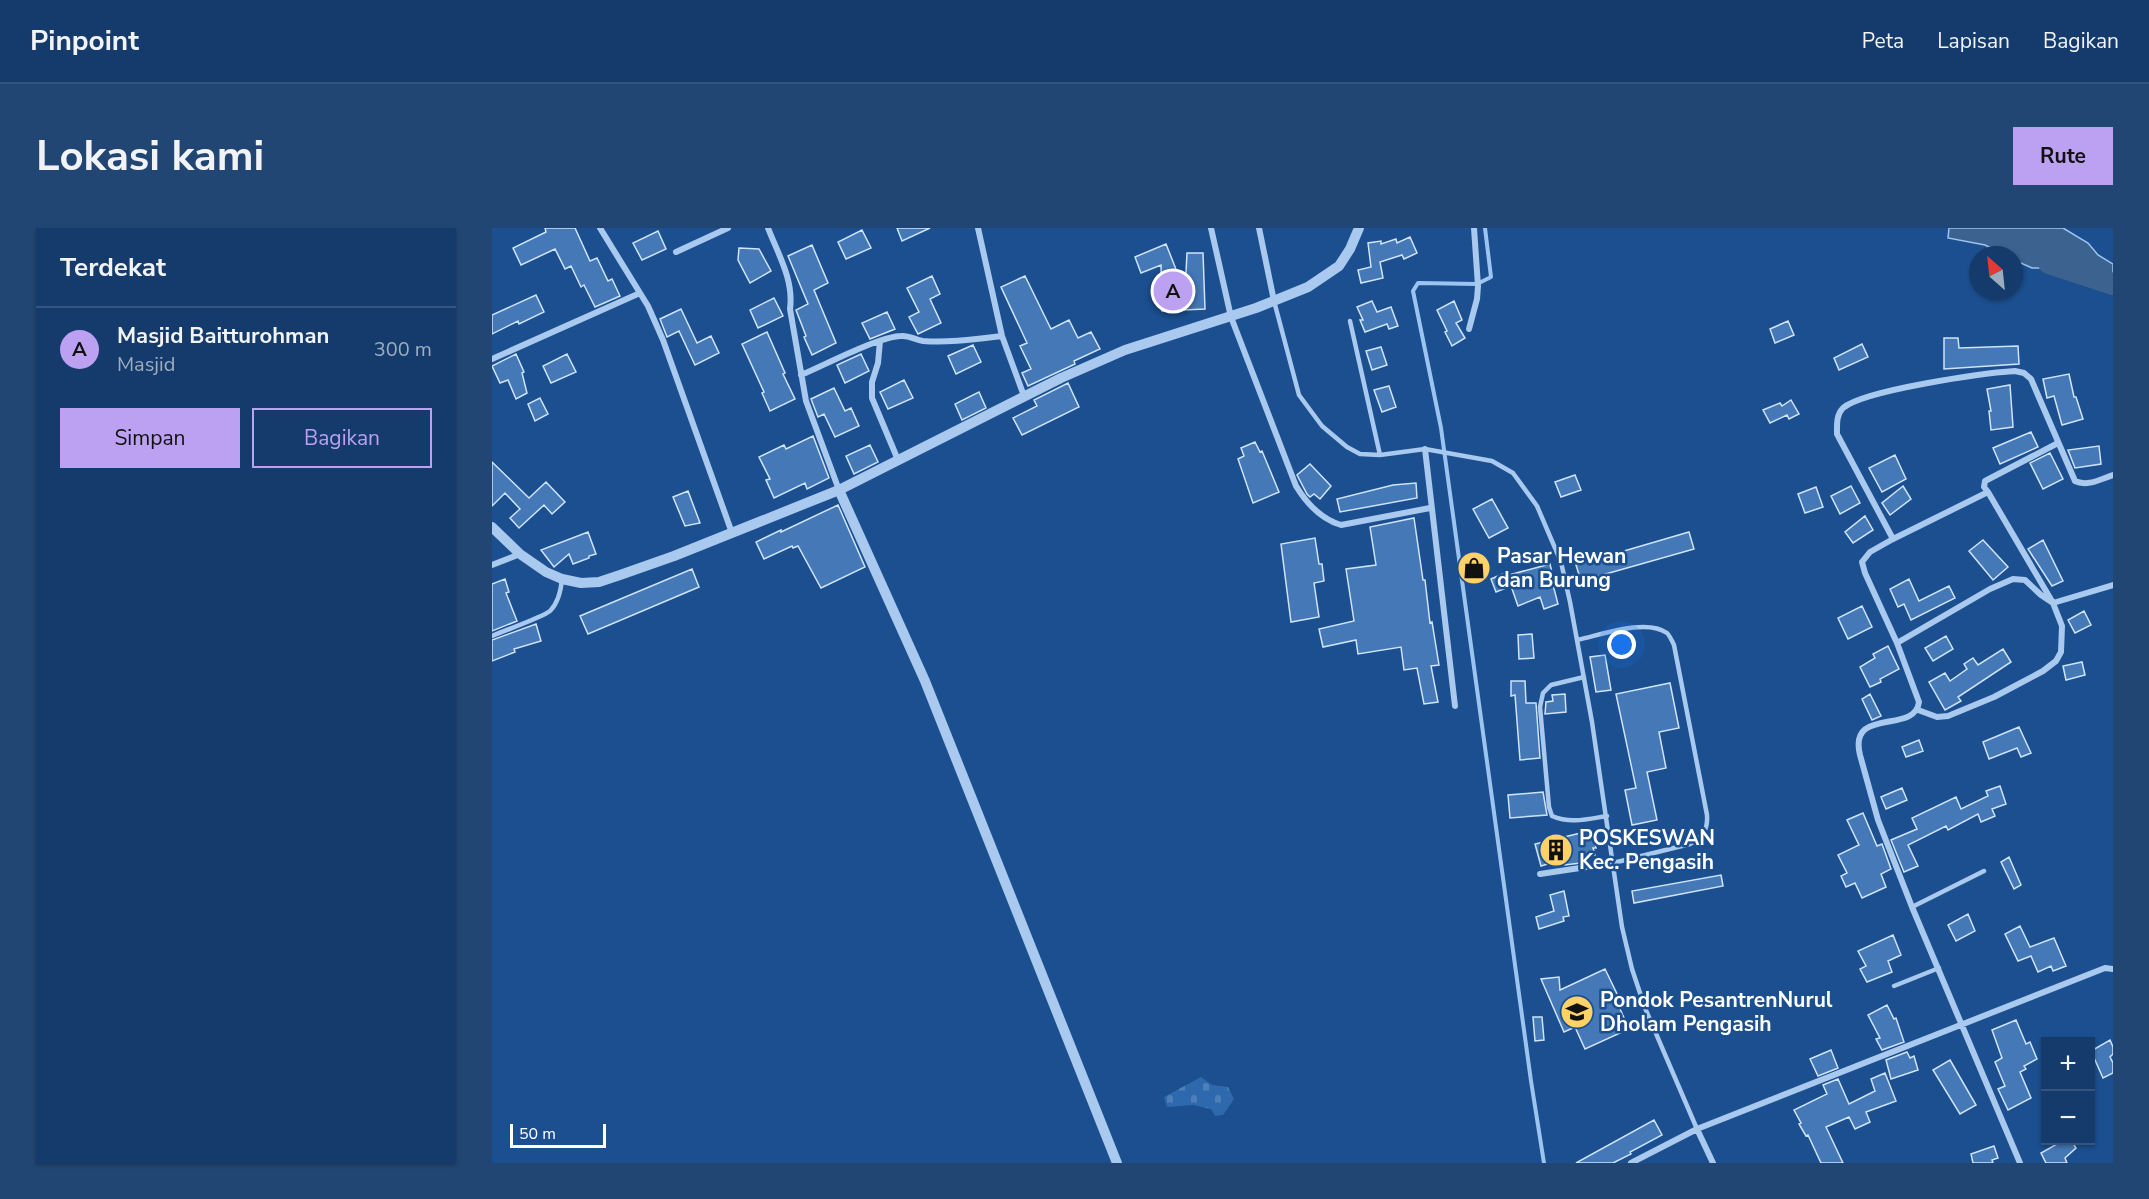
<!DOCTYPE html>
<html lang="id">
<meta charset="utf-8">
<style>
:root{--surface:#143b6b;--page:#214673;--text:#f1f3f6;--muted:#9dadc1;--line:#33557e;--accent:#bca0f2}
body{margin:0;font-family:"Nunito Sans",sans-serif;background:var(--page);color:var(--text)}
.controls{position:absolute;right:18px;bottom:18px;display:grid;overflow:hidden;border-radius:0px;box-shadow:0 2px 4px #0004}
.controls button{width:54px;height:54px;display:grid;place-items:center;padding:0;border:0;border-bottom:2px solid var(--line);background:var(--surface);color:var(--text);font:30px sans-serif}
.compass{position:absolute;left:1477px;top:18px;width:54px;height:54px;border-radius:50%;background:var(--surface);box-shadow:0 2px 4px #0004;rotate:333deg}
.scale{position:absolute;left:18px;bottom:15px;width:96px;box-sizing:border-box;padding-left:6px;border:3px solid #fff;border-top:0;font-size:16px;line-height:21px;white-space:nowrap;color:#fff;-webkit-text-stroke:4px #1b4f8f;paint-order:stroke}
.you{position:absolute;left:1130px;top:417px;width:21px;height:21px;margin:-15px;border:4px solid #fff;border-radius:50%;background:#1a73e8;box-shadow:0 0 0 9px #1a73e833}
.badge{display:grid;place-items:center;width:39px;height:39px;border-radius:50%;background:var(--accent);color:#111;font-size:20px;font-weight:700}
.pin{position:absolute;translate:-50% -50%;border:3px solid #fff;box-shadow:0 2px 6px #0006}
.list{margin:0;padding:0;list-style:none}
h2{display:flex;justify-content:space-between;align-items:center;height:78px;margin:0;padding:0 24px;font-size:26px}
h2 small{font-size:20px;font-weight:400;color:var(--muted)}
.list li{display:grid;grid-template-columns:39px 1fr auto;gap:18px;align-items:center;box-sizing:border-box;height:84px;padding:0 24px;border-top:2px solid var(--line)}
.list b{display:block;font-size:22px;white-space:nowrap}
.list p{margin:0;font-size:20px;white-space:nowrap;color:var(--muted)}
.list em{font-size:20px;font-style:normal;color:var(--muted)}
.actions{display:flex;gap:12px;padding:18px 24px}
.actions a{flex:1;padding:14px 0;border:2px solid var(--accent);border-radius:0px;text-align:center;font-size:21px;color:var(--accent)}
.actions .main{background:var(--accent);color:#111}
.map{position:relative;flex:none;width:1621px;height:935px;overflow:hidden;border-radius:0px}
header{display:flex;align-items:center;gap:36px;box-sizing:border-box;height:84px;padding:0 30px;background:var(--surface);border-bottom:2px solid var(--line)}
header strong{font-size:28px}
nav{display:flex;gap:33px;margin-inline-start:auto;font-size:21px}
.intro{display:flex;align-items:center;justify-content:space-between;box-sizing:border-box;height:144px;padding:0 36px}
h1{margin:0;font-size:42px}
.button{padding:15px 27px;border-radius:0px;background:var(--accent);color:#111;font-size:21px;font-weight:700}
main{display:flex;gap:36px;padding:0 36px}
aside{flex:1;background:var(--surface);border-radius:0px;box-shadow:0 2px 4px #0004}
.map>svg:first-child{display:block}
.cemetery{fill:url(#cemetery-stones)}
.water{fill:#3c6290;stroke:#9cc4f0;stroke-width:1.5}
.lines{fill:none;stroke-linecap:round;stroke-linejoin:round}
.stream{stroke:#9cc4f0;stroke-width:4}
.river{stroke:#3c6290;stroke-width:22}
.building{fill:#4478b7;stroke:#cfe3fa;stroke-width:1.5}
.service{stroke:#a9c9ee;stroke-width:4.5}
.minor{stroke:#a9c9ee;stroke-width:6}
.tertiary{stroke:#a9c9ee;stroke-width:10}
.labels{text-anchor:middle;stroke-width:5;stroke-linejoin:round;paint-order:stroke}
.poi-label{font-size:21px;font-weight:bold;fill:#fff;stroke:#1b4f8f;text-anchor:start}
</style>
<header>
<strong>Pinpoint</strong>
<nav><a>Peta</a><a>Lapisan</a><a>Bagikan</a></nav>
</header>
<div class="intro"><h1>Lokasi kami</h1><a class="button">Rute</a></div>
<main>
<aside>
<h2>Terdekat<small></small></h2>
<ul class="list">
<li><span class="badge">A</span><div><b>Masjid Baitturohman</b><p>Masjid</p></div><em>300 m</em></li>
</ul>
<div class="actions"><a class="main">Simpan</a><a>Bagikan</a></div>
</aside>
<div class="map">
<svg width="1621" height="935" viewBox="0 0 1621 935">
<defs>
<pattern id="cemetery-stones" width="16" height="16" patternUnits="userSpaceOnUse" patternTransform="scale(1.5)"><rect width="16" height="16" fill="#2e69ad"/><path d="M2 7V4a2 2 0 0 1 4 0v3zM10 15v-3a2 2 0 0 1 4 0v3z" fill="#4d80b9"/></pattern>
</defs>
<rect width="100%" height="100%" fill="#1b4f8f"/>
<path class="cemetery" d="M 709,849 L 720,857 L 736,859 L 742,871 L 731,887 L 723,888 L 719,881 L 701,877 L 675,879 L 672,869 Z"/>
<path class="water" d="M 1457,0 L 1571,0 L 1596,15 L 1606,27 L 1621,36 L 1621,50 L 1594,43 L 1569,46 L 1549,40 L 1540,40 L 1522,32 L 1522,27 L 1513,27 L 1493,17 L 1456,10 Z"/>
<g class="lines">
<path class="stream" d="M 993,0 L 999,49 L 985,56 L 926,55 L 921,63 L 949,200 L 1039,853 L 1052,935"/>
<path class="river" d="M 1557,35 L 1621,56"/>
</g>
<path class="building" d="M 53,0 L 83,0 L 98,33 L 105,30 L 116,53 L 120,51 L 128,68 L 103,79 L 92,57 L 89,59 L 79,38 L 73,41 L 63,21 L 29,37 L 21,20 L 54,4 Z
M 405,0 L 438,0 L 410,13 Z
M 370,2 L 379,20 L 354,31 L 346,14 Z
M 166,3 L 174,21 L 150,32 L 141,15 Z
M 918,9 L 925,25 L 912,31 L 910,27 L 888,34 L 891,50 L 869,55 L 866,42 L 879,39 L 876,15 L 889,13 L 889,16 L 904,11 L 905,15 Z
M 674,16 L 693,64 L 695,25 L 711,25 L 713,81 L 670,83 L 669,37 L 649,45 L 643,29 Z
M 320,17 L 336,55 L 322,62 L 344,115 L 320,127 L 312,109 L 314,108 L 304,82 L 316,76 L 296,28 Z
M 247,20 L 267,21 L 279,43 L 258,55 L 246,32 Z
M 440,48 L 448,66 L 438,71 L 449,95 L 426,106 L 417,89 L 427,84 L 415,60 Z
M 533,48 L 559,101 L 577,92 L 586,110 L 599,104 L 608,121 L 582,133 L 583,136 L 536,158 L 530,145 L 539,141 L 528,118 L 535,115 L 509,59 Z
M 44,67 L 52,84 L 27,96 L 26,93 L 0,106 L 0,87 Z
M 282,70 L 291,88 L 266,100 L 258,82 Z
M 880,73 L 885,84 L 899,79 L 906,98 L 897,101 L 895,96 L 873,104 L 868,92 L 871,92 L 865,79 Z
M 962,73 L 970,92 L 964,95 L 973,110 L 960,118 L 953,104 L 955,103 L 945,82 Z
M 189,81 L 205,115 L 219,108 L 227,125 L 203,137 L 187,103 L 175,109 L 168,91 Z
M 395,84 L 403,101 L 378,111 L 370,95 Z
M 1296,93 L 1302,107 L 1283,115 L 1278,101 Z
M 275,104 L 293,145 L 291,146 L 303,171 L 278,183 L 270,165 L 272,164 L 250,116 Z
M 1452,110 L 1466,110 L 1467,120 L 1526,118 L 1527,136 L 1452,141 Z
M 1370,116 L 1376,129 L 1347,142 L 1342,130 Z
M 481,117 L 489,134 L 464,146 L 456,128 Z
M 889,119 L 895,137 L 880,142 L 874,123 Z
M 24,126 L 32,144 L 30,145 L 35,165 L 24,171 L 16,152 L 8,155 L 0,138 Z
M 75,126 L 84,144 L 59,155 L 51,138 Z
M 369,126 L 377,143 L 353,155 L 345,137 Z
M 1577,146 L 1582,169 L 1584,169 L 1591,191 L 1570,197 L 1562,168 L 1555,170 L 1551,151 Z
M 412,152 L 421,170 L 396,181 L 388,164 Z
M 576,155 L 587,179 L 530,207 L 521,190 L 545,178 L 542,172 Z
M 1518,157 L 1521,199 L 1499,202 L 1497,183 L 1499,183 L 1495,161 Z
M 897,158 L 904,179 L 890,184 L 882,162 Z
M 342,160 L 353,183 L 359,180 L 367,198 L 343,209 L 332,186 L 326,189 L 319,171 Z
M 487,164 L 494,180 L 470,192 L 463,176 Z
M 48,170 L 56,186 L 43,193 L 36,176 Z
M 1299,172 L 1307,186 L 1297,191 L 1295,187 L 1278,195 L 1271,182 L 1288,175 L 1290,178 Z
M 1539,204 L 1546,219 L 1508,236 L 1501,220 Z
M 321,208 L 337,250 L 315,261 L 313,255 L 282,270 L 274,252 L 278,251 L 267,229 L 292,217 L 294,221 Z
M 763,214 L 768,224 L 770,223 L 787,264 L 761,275 L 746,231 L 752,228 L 749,220 Z
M 378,217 L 386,234 L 362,246 L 354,228 Z
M 1607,218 L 1609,236 L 1583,240 L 1576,222 Z
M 1558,225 L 1571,251 L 1551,261 L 1538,235 Z
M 1403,227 L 1414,251 L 1390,264 L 1377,240 Z
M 0,234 L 37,270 L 54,254 L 73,274 L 60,286 L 52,277 L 27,300 L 18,290 L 28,281 L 13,265 L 0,278 Z
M 818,236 L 839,258 L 828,271 L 822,266 L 818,269 L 815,266 L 805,247 Z
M 1083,247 L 1089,262 L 1069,269 L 1063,254 Z
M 924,255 L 925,270 L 848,284 L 845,271 L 901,257 Z
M 1359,258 L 1368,275 L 1348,286 L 1339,268 Z
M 1411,258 L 1419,271 L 1398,287 L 1390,275 Z
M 1324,259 L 1331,279 L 1313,285 L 1306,266 Z
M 196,263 L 208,295 L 193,298 L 181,269 Z
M 1000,271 L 1016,300 L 997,310 L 981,281 Z
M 346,277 L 373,339 L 329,360 L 306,318 L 301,320 L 300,318 L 272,331 L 264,314 L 289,302 L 289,304 Z
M 1373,288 L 1381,302 L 1361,315 L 1353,304 Z
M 922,290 L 931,352 L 933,352 L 938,395 L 940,394 L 947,437 L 939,438 L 946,474 L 932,476 L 925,440 L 912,442 L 909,419 L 866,426 L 864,412 L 831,419 L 827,401 L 862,393 L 854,341 L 884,337 L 878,299 Z
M 96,304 L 104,326 L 97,328 L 97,330 L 81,336 L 77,326 L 62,339 L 49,322 Z
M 1197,304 L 1202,321 L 1089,353 L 1084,337 Z
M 823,310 L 827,336 L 830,336 L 832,353 L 822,355 L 827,389 L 799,394 L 789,316 Z
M 1491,312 L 1516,339 L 1501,352 L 1477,323 Z
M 1551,312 L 1571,353 L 1560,358 L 1536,321 Z
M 1058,336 L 1061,349 L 1059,349 L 1066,376 L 1052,381 L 1048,369 L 1026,378 L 1019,358 L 1004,364 L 999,351 L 1013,345 L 1013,348 Z
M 200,341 L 207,359 L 96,406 L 88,388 Z
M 13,351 L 17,364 L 14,365 L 25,393 L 0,403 L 0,356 Z
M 1417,351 L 1427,373 L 1457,358 L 1463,370 L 1419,392 L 1412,376 L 1406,379 L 1398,361 Z
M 1370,378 L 1380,399 L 1356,411 L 1346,390 Z
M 1592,383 L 1599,397 L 1583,405 L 1576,392 Z
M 44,396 L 49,413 L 22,421 L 23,424 L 0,433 L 0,412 Z
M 1040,406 L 1042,430 L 1027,431 L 1026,407 Z
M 1454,408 L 1461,421 L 1441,433 L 1433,420 Z
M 1396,418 L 1407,441 L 1388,451 L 1389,454 L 1378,459 L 1368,439 L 1383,430 L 1381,426 Z
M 1511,421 L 1519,434 L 1466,469 L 1469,473 L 1453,482 L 1437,454 L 1453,445 L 1458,453 L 1475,441 L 1472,436 L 1481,430 L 1486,437 Z
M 1113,427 L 1119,462 L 1104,464 L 1098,429 Z
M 1590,434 L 1593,447 L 1574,452 L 1571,438 Z
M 1019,453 L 1033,453 L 1034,475 L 1044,475 L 1048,530 L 1028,532 L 1023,467 L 1019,468 Z
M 1178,455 L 1187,500 L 1167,504 L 1174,540 L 1155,544 L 1165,592 L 1140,597 L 1133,562 L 1144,560 L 1124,466 Z
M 1073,466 L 1074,484 L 1053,486 L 1054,474 L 1061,473 L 1060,467 Z
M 1378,466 L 1389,488 L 1380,492 L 1370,471 Z
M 1527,499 L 1539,525 L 1529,529 L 1525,520 L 1497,531 L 1491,514 Z
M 1427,512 L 1431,523 L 1414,529 L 1410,519 Z
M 1508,558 L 1514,576 L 1500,581 L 1503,588 L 1489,594 L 1486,586 L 1456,602 L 1454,598 L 1416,617 L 1426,638 L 1412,644 L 1399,612 L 1425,601 L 1420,590 L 1464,569 L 1469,581 L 1496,568 L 1494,563 Z
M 1410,560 L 1415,572 L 1394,581 L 1389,569 Z
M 1051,564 L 1055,587 L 1018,590 L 1016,567 Z
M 1371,585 L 1385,618 L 1390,616 L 1399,641 L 1389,646 L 1394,659 L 1370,670 L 1363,655 L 1354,659 L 1349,648 L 1355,645 L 1346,627 L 1367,617 L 1355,592 Z
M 1097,603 L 1098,610 L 1102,609 L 1104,620 L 1101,620 L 1103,627 L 1087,631 L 1088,635 L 1073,637 L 1072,631 L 1049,638 L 1043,616 Z
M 1517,629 L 1529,657 L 1522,661 L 1509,634 Z
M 1229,647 L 1231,658 L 1142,675 L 1140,663 Z
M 1072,663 L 1077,688 L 1071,689 L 1072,693 L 1047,701 L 1044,689 L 1062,683 L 1058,667 Z
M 1476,686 L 1483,703 L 1464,713 L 1456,697 Z
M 1528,698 L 1538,719 L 1562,710 L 1574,738 L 1561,743 L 1559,738 L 1546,744 L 1539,728 L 1526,733 L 1513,706 Z
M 1401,707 L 1409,727 L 1396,733 L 1400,744 L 1375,754 L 1368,741 L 1374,738 L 1366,723 Z
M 1113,741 L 1127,770 L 1124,772 L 1137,801 L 1093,821 L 1083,799 L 1072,804 L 1049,751 L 1067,749 L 1068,762 Z
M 1395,777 L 1402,791 L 1404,790 L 1412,814 L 1390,822 L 1384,811 L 1388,810 L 1376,787 Z
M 1041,789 L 1050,789 L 1052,812 L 1043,813 Z
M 1524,792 L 1534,816 L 1538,814 L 1545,831 L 1532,838 L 1534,841 L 1528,844 L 1539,870 L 1516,882 L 1506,861 L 1513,858 L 1503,834 L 1510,830 L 1500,802 Z
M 1618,812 L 1621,819 L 1621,826 L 1618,829 L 1621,835 L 1621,845 L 1611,850 L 1599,823 Z
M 1339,822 L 1346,840 L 1326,848 L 1318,831 Z
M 1415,824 L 1418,830 L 1422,828 L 1426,842 L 1399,851 L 1394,832 Z
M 1458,832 L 1484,877 L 1468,886 L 1441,842 Z
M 1393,845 L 1404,873 L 1374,884 L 1378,894 L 1363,901 L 1357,889 L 1334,899 L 1351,935 L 1329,935 L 1316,907 L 1314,908 L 1307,896 L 1309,895 L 1302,882 L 1335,866 L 1331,857 L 1346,851 L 1357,876 L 1383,863 L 1379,851 Z
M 1162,892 L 1170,907 L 1138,924 L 1139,926 L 1121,935 L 1084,935 Z
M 1572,912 L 1579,912 L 1584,920 L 1573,930 L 1575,935 L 1554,935 L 1549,925 Z
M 1502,918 L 1506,930 L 1500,932 L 1501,935 L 1481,935 L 1479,926 Z"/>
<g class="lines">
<path class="service" d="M 782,73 L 807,167 L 830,198 L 855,219 L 868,226 L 888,227 L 933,221 L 1000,233 L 1021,245 L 1045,278 L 1069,334 L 1078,374 L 1100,494 L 1130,699 L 1140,741 L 1153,780 L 1205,901
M 858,93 L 888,227
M 0,408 C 13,402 49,390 58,383 C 66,375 69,362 70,351
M 1085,412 C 1109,407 1154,390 1175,405 C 1178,408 1180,413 1182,417 L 1215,587 C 1216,602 1211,609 1198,616 L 1121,635
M 1092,449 L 1059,457 L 1051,465 L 1048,479 L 1057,579 L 1060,588 C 1078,596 1096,591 1115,588
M 1420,679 L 1492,643
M 1402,758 L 1447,740"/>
<path class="minor" d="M 108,0 L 156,78 L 171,112 L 240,305
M 276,0 C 286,26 302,52 298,81 L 314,173 L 347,262
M 486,0 L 510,108 L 532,168
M 719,0 L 739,89 L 804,258 C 815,276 829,291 849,297 L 938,280
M 767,0 L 782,73
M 184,24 L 236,0
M 977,101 L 985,71 L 986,58 L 982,0
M 388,113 L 386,135 L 380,154 L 380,170 L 406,232
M 0,131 L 148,65
M 309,147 C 333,137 385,109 409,108 C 417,107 423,112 431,113 C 457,115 484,111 510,108
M 933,221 L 963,478
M 1496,264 L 1492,259 L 1493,253 L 1566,215
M 1401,311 L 1496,264 L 1561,375 L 1621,357
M 0,337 L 28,326
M 1405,415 L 1498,361 L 1521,351 L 1533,352 L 1549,367 L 1561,375 L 1570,398 L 1569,424 L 1564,433 L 1551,443 L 1502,469 L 1456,488 L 1445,489 L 1426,482
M 1048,646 L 1121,635
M 1205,901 L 1221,935
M 1139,935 L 1205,901 L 1613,740 L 1621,741
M 1528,935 L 1420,679 L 1386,592 L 1368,527 C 1356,478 1423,507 1427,474 L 1405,415 L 1373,345 L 1370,334 L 1378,324 L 1401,311 L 1345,206 C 1345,197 1344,187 1351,180 C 1372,162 1492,145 1523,143 L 1532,145 L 1539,151 L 1583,253 C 1595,259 1609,251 1621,247"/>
<path class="tertiary" d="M 347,262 L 433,453 L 625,935
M 0,299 L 28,326 L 54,344 L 70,351 L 89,355 L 107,354 L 128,347 L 182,328 L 347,262 L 569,150 L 633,122 L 764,80 L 816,59 L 847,38 L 858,21 L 867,0"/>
</g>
<defs>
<symbol id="shop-disc" viewBox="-11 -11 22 22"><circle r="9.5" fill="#ffd166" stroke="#1b4f8f"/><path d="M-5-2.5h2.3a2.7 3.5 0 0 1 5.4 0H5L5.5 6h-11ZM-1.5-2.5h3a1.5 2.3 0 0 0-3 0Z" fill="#111"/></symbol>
<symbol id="building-disc" viewBox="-11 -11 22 22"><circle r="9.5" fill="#ffd166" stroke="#1b4f8f"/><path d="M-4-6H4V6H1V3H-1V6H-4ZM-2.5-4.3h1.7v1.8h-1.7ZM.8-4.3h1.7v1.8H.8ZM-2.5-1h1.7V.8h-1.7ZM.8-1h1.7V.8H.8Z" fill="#111"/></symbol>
<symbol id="school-disc" viewBox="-11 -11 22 22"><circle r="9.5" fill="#ffd166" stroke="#1b4f8f"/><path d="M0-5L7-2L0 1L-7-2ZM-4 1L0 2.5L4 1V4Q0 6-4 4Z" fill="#111"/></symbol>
</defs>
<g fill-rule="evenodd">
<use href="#shop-disc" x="963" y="321" width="38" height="38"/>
<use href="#building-disc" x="1045" y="603" width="38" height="38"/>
<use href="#school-disc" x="1066" y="765" width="38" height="38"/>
</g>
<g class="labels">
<g class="poi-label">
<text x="1005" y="335">Pasar Hewan<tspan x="1005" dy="24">dan Burung</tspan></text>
<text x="1087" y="617">POSKESWAN<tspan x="1087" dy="24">Kec. Pengasih</tspan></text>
<text x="1108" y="779">Pondok PesantrenNurul<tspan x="1108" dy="24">Dholam Pengasih</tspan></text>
</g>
</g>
</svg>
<div class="controls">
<button>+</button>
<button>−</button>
</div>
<svg class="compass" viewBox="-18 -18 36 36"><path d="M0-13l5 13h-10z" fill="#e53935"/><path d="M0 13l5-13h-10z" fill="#9dadc1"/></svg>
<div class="scale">50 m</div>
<div class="you"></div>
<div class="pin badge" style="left:681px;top:63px">A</div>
</div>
</main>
